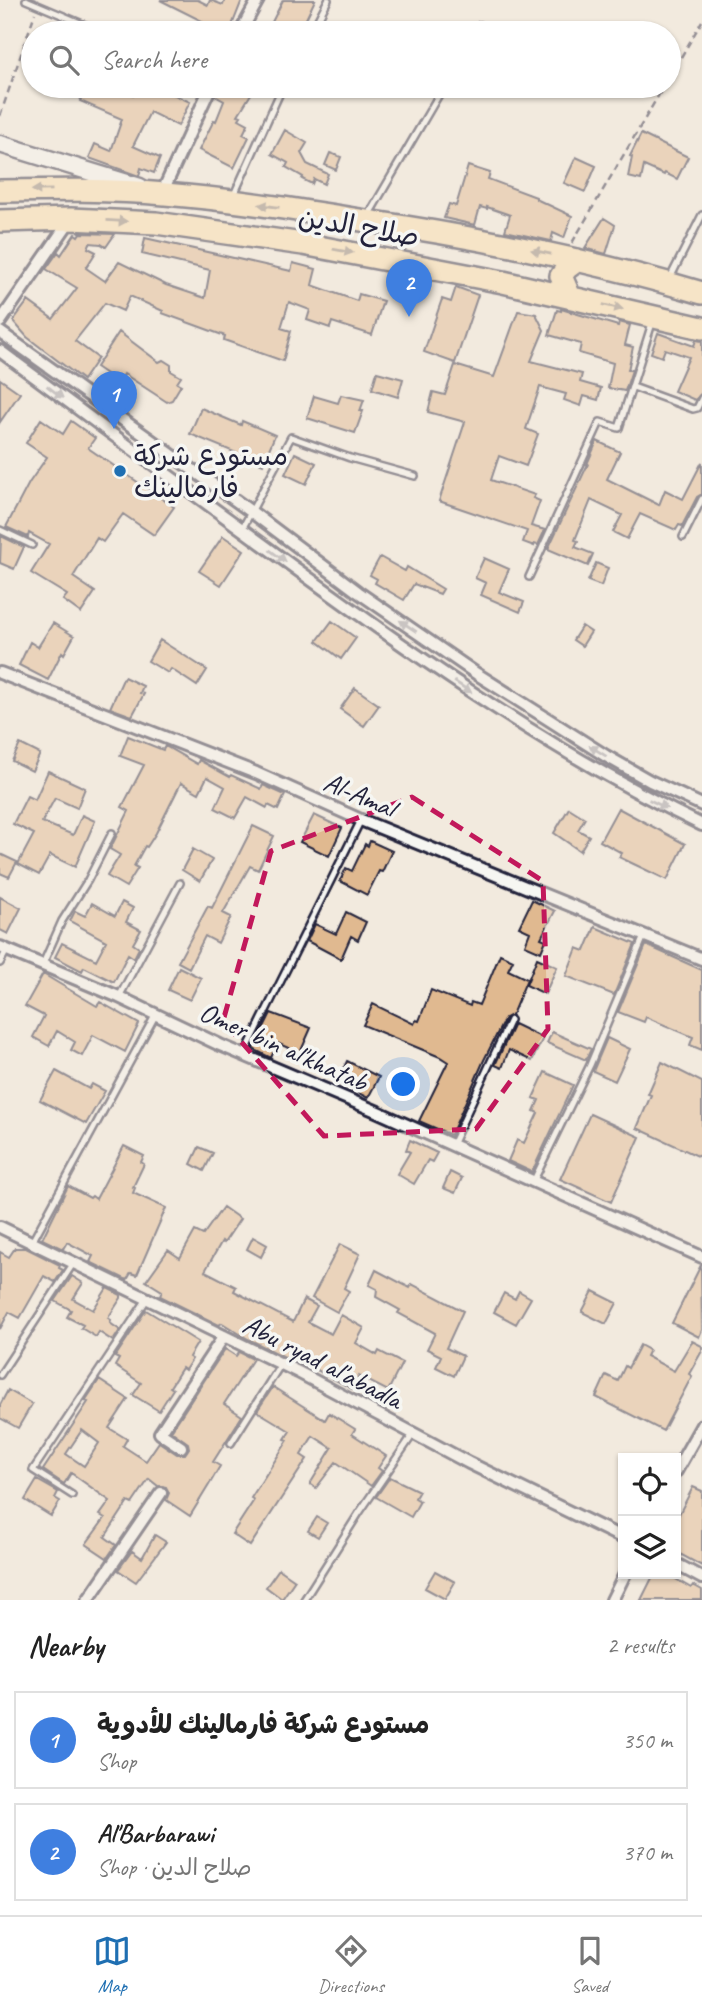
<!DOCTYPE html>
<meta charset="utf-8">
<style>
:root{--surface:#fff;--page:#f6f6f6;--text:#222;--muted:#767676;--line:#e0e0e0;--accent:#1f6fb2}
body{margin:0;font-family:Caveat,"Playpen Sans Arabic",sans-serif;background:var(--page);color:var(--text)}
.controls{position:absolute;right:21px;bottom:21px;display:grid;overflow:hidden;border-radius:0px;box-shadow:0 2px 5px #0004}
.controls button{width:63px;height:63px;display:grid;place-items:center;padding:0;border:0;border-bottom:2px solid var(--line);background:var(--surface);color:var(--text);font:35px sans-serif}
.you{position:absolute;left:404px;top:1085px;width:24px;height:24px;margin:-18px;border:5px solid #fff;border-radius:50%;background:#1a73e8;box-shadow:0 0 0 10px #1a73e833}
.badge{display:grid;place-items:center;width:46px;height:46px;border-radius:50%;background:var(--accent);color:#fff;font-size:23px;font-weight:700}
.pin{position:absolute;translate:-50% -58px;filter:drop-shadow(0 2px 4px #0008)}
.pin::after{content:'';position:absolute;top:37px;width:24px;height:21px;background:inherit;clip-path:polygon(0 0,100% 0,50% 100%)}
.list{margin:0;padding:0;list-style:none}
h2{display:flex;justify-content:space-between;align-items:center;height:91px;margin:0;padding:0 28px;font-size:30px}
h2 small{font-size:23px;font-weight:400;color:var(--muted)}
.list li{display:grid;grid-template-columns:46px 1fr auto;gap:21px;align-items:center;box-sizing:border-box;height:98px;margin:0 14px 14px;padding:0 14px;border:2px solid var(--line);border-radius:0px}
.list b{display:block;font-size:26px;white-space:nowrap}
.list p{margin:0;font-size:23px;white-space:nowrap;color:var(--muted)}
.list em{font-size:23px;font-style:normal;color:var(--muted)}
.icon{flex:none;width:38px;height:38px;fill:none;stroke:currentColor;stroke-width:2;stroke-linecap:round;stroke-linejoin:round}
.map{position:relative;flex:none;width:702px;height:1600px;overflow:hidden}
.search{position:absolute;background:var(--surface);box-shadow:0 2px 5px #0004;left:21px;right:21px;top:21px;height:77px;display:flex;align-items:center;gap:18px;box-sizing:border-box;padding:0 24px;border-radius:38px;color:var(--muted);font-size:26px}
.sheet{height:315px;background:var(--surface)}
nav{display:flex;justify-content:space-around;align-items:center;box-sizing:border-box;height:98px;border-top:2px solid var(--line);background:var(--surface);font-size:19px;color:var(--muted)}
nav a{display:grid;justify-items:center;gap:4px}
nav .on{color:var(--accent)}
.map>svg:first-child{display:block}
.building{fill:#e0b990;stroke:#22223b;stroke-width:2;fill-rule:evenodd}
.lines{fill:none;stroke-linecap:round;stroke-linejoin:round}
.lane-casing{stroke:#22223b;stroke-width:10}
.street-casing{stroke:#22223b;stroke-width:16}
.secondary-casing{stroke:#22223b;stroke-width:21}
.highway-casing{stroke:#22223b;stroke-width:26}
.path{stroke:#22223b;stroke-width:2.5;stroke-dasharray:7 5;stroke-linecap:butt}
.lane{stroke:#f6f6f2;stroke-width:5}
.street{stroke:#f6f6f2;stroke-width:10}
.secondary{stroke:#f6f6f2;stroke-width:16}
.highway{stroke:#faddab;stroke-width:21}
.oneway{fill:#8e8073}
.oneway2{fill:#9797a0}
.marked{fill:none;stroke:#c2185b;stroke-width:5;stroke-dasharray:14 9;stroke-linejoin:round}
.poi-dot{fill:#1f6fb2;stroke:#f6f6f2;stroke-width:2.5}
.labels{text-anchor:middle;stroke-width:7;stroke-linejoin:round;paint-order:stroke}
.street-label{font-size:28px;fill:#22223b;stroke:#f6f6f2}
.poi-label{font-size:28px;fill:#22223b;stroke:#f6f6f2;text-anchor:start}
</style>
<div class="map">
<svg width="702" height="1600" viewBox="0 0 702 1600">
<rect width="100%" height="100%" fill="#f2eade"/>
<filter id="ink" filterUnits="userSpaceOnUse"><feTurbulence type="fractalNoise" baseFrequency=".0143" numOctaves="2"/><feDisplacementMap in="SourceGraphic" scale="14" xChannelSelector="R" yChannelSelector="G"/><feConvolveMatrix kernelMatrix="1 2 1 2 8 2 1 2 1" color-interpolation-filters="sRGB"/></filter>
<g filter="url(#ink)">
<path class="building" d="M 160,0 L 198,0 L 208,5 L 210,0 L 223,5 L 225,0 L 242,0 L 229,33 L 217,33 L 200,26 L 202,21 Z
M 283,0 L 315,0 L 304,23 L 308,25 L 303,33 L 279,33 L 269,28 Z
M 87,86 L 114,86 L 134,95 L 139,86 L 156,86 L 190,102 L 178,126 L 150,112 L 133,146 L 160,158 L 154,173 L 141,168 L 139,176 L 89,158 L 95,144 L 111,151 L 122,119 L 80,101 Z
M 222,86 L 256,86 L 238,115 L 241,116 L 239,119 L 248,124 L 243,134 L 249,137 L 234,168 L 199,150 L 214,120 L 216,121 L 224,101 L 215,96 Z
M 285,130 L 307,143 L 301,153 L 307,164 L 328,174 L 324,184 L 314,179 L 312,184 L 302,179 L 303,177 L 286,167 L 288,163 L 272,154 Z
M 641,134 L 688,157 L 677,179 L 665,173 L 664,175 L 644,166 L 641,180 L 628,177 L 632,157 L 630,156 Z
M 330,153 L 341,157 L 336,170 L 325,165 Z
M 576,157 L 596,166 L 585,192 L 564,183 Z
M 468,166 L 490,173 L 488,179 L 536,197 L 536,199 L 572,216 L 564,238 L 553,233 L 551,241 L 505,231 L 510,215 L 487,207 L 487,209 L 480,207 L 475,225 L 444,218 L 449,204 L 456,206 Z
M 604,218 L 615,225 L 606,254 L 585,248 Z
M 80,233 L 115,234 L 106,247 L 101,244 L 90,243 L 88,248 L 96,252 L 86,268 L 105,281 L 119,262 L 166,285 L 205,298 L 210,270 L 142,254 L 145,238 L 291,271 L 293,263 L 316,269 L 312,285 L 357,301 L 359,294 L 383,301 L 372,335 L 332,322 L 330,328 L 307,320 L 310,310 L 289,302 L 281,328 L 291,331 L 283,361 L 224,340 L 225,336 L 162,313 L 163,311 L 130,296 L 123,311 L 105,303 L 75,341 L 98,358 L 83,380 L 27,337 L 13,321 L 28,301 L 53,319 L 77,288 L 46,269 L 58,252 L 61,255 L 75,234 L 78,236 Z
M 456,287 L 478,295 L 455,363 L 424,352 L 442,299 L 451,302 Z
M 561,309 L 618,326 L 619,322 L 630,325 L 625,345 L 633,347 L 628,370 L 632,370 L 625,391 L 608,388 L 613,363 L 579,353 L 581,344 L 549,335 L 557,310 L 561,311 Z
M 518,311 L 536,314 L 544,330 L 531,361 L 582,374 L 580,382 L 601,388 L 598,400 L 584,396 L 581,406 L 564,400 L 566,394 L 540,387 L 526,429 L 538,434 L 526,466 L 499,456 L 491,480 L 535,495 L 533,498 L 540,501 L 531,526 L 545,530 L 538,545 L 534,544 L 534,546 L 523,542 L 527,531 L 439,501 L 465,422 L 428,412 L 433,392 L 445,395 L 455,365 L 494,377 Z
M 119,332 L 159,362 L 163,360 L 171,365 L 171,371 L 181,377 L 177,383 L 181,385 L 172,400 L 167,402 L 124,374 L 121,379 L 118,376 L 115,380 L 96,367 Z
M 658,333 L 694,346 L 696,340 L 702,341 L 702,393 L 695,400 L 674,391 L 689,357 L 665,349 L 662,357 L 651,353 Z
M 377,372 L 403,379 L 398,397 L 372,389 Z
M 0,379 L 20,393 L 0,422 Z
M 341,395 L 364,400 L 360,411 L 363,411 L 355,433 L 307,418 L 314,396 L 338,403 Z
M 201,408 L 241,425 L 242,421 L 275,435 L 263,464 L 190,434 Z
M 41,419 L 63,434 L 71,421 L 95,438 L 88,448 L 174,507 L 154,535 L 123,514 L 103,542 L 97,538 L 73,577 L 95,592 L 81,613 L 63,600 L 67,595 L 31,573 L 49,544 L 29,533 L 28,537 L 6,527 L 29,483 L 47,457 L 26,443 Z
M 597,441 L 620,452 L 607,479 L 659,505 L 665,490 L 683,499 L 702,462 L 702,494 L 697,497 L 682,526 L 679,525 L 676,530 L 640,514 L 627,539 L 613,532 L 622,515 L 591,500 L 575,540 L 578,541 L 575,547 L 593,554 L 588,566 L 548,549 L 588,464 L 587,464 Z
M 295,453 L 316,463 L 306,484 L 285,474 Z
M 1,536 L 24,547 L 14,569 L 0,563 Z
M 223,536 L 244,550 L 221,585 L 199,571 Z
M 380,557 L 405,571 L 407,567 L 443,589 L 440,594 L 414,584 L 404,600 L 375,583 L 377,579 L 370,575 Z
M 484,558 L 509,569 L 499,592 L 524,602 L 520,612 L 481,595 L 486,583 L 475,578 Z
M 596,563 L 608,568 L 601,586 L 588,581 Z
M 332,621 L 356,638 L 341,659 L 317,641 Z
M 53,623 L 74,636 L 64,654 L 62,652 L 48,680 L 19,665 L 30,642 L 38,647 Z
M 582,626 L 591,632 L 582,646 L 573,640 Z
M 160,640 L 207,670 L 197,686 L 171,669 L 168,673 L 148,661 Z
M 124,677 L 143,686 L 140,693 L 144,694 L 132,716 L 110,708 Z
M 355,688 L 379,705 L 364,726 L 340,709 Z
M 128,736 L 163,750 L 165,746 L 197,764 L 199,760 L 230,777 L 231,775 L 261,789 L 263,785 L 285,795 L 278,810 L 268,805 L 267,808 L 247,797 L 235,818 L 215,808 L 225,787 L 207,777 L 199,793 L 181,783 L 156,833 L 147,847 L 145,846 L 134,866 L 138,868 L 126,887 L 107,876 L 120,855 L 110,849 L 129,811 L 122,807 L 144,765 L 120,756 Z
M 20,744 L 40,754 L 32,771 L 12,761 Z
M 48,771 L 85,788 L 77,808 L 55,798 L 42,822 L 73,835 L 82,815 L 95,821 L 75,867 L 50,855 L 39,875 L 18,864 L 34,834 L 13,824 L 27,796 L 35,800 Z
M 569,808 L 585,818 L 578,830 L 589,836 L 580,851 L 554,833 Z
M 618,808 L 685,844 L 667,880 L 619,857 L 622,853 L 600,841 Z
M 314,815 L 342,828 L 329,856 L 300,842 Z
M 253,826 L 274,836 L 258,870 L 250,866 L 223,913 L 231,917 L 218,943 L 205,936 L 189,968 L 178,962 L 208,906 L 212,908 Z
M 370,841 L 392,851 L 382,872 L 379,871 L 367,895 L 340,881 L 346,868 L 352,871 L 365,844 L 368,846 Z
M 193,849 L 212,860 L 200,881 L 182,870 Z
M 0,854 L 17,862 L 9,877 L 0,873 Z
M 0,897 L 21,908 L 8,934 L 0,930 Z
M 532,900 L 555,911 L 541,938 L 546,940 L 541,952 L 525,945 L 530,932 L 519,927 Z
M 122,902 L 133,908 L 126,922 L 141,930 L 133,944 L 139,948 L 134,958 L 128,954 L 114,982 L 84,967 L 82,971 L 55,957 L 62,943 L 96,960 L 106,941 L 70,921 L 75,911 L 85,916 L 92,903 L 115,916 Z
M 346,912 L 366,922 L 358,940 L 351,936 L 341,959 L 307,941 L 315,924 L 336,934 Z
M 595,927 L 635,944 L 614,995 L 566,976 L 577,948 L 585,951 Z
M 646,945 L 702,970 L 702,1050 L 690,1045 L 693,1037 L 646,1017 L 644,1022 L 618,1012 Z
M 500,954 L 513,960 L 508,970 L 527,979 L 512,1015 L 505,1018 L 484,1060 L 451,1135 L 419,1121 L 448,1062 L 440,1057 L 363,1025 L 373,1004 L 414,1024 L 416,1020 L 419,1021 L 431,990 L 470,1006 L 471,1002 L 479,1005 Z
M 537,958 L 557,967 L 545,994 L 526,985 Z
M 179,967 L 201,978 L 190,1000 L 168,990 Z
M 43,974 L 97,1006 L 100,1002 L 139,1024 L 125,1052 L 93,1035 L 82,1056 L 71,1050 L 75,1042 L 57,1031 L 49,1046 L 33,1037 L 44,1016 L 25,1006 Z
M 271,1013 L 311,1028 L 300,1053 L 277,1043 L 271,1058 L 253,1049 Z
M 514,1024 L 543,1038 L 532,1061 L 509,1050 L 502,1068 L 495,1065 Z
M 552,1032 L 591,1049 L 586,1060 L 547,1043 Z
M 607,1038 L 630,1049 L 615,1081 L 593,1071 Z
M 347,1061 L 379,1077 L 368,1098 L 337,1082 Z
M 662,1062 L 702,1082 L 702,1158 L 637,1128 L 651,1095 L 648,1094 Z
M 56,1071 L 89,1089 L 92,1084 L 105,1091 L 86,1124 L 40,1100 Z
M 545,1072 L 573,1085 L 532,1172 L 508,1161 L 517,1140 L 524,1143 L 538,1113 L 534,1111 L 539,1100 L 533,1098 Z
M 590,1114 L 640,1137 L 611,1202 L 560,1179 Z
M 410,1140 L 437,1153 L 432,1162 L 428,1160 L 414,1184 L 397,1174 L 410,1152 L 406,1150 Z
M 124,1146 L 144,1156 L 141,1162 L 144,1164 L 133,1187 L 135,1188 L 133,1193 L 166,1208 L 137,1275 L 131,1273 L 127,1280 L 90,1262 L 93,1256 L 67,1242 L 63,1249 L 42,1239 L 68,1186 L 90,1198 L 92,1196 L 96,1199 Z
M 199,1147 L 213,1153 L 204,1171 L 191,1164 Z
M 450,1172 L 462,1178 L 455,1193 L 443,1188 Z
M 223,1207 L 240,1219 L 224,1243 L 222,1241 L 205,1271 L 236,1287 L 234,1291 L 293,1322 L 304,1299 L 317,1306 L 308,1322 L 331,1334 L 341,1315 L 364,1328 L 356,1343 L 377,1355 L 379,1351 L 402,1363 L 388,1391 L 359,1376 L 352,1389 L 306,1364 L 305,1367 L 248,1339 L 222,1323 L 219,1325 L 160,1296 L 162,1291 L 146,1281 L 168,1250 L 180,1258 L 195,1231 L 203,1235 Z
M 253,1237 L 267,1245 L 261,1257 L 247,1249 Z
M 340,1244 L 360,1254 L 344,1288 L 349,1291 L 337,1312 L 312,1298 Z
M 15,1248 L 26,1248 L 60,1265 L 59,1268 L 63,1270 L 55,1282 L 44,1276 L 20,1318 L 9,1312 L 0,1329 L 0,1252 L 9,1257 Z
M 701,1265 L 702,1330 L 699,1337 L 672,1323 Z
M 376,1270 L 410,1288 L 412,1284 L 463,1311 L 446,1348 L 463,1356 L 454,1376 L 436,1367 L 441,1356 L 427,1349 L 435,1333 L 398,1313 L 400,1310 L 376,1297 L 377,1289 L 369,1285 Z
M 72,1276 L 83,1283 L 73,1299 L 93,1310 L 107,1288 L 121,1295 L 121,1298 L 108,1318 L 111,1320 L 110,1323 L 120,1330 L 113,1341 L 99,1332 L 96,1337 L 81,1328 L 83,1325 L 67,1317 L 71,1310 L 55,1301 Z
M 519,1291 L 531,1298 L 516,1324 L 494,1312 L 504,1293 L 515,1299 Z
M 593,1291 L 617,1303 L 606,1324 L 582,1312 Z
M 146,1310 L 198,1342 L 189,1357 L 192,1359 L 185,1370 L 182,1368 L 170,1387 L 173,1389 L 159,1411 L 133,1395 L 141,1383 L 115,1366 L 119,1359 L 115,1357 Z
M 692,1341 L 702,1346 L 702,1351 L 689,1374 L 692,1376 L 663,1431 L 596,1397 L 606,1375 L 618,1381 L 625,1366 L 628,1368 L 640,1345 L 649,1350 L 646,1356 L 674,1371 Z
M 225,1349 L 236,1356 L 239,1352 L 253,1359 L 224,1404 L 242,1416 L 213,1462 L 220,1466 L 209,1485 L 190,1516 L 166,1500 L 169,1493 L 166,1487 L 158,1486 L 149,1479 L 132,1504 L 128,1502 L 105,1537 L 116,1545 L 107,1558 L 86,1544 L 105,1518 L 100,1515 L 110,1501 L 71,1473 L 64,1484 L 43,1470 L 88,1402 L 85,1401 L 99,1380 L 128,1399 L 109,1428 L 127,1439 L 123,1446 L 146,1461 L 159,1442 L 177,1454 L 185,1454 L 189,1448 L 188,1443 L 171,1431 ZM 82,1430 L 99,1443 L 84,1466 L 66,1454 Z
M 273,1387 L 325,1420 L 329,1413 L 355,1429 L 352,1434 L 386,1456 L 378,1468 L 382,1471 L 371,1486 L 336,1462 L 316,1488 L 310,1484 L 332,1448 L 313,1436 L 301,1455 L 307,1459 L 250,1546 L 232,1534 L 254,1500 L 251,1498 L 288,1440 L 285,1439 L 290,1431 L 257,1411 Z
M 8,1390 L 32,1404 L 18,1428 L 0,1418 L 0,1405 Z
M 390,1477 L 419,1491 L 415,1498 L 420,1501 L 411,1517 L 376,1497 Z
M 37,1480 L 58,1492 L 55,1498 L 60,1501 L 51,1516 L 25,1500 Z
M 693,1487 L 702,1491 L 702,1566 L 676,1552 L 676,1520 Z
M 317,1517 L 327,1523 L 318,1537 L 308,1531 Z
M 155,1535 L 166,1542 L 136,1582 L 118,1570 L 132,1551 L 142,1558 Z
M 279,1569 L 295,1580 L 282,1599 L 266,1587 Z
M 435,1571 L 455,1582 L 445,1599 L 425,1588 Z
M 654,1574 L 667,1574 L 691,1588 L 693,1585 L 702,1590 L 702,1600 L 641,1600 Z"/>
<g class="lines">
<defs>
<path id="lane" d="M 26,0 L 104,33
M 311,33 L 328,0
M 475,33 L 480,25
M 233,197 L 283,86
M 368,216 L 444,86
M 669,280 L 702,215
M 633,387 L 693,409 L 697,408 L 702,398
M 242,529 L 291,437 L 350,458 L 415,476
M 0,530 L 32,545
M 683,537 L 702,499
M 529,577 L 600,422 L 619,428 L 653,320
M 0,963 L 7,950
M 42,966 L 62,921 L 88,880 L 112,833
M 119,997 L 180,883
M 244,1055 L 361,820
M 452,1145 L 510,1020
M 533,1182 L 590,1065 L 644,936
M 32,1242 L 156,1014
M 0,1375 L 73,1264
M 231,1443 L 281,1364
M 72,1495 L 33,1470 L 147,1299
M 304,1600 L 359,1513 L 414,1433"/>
<path id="street" d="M 240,33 L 258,0
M 162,193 L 211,86
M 0,322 L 71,219
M 0,332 L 253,513 L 358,592 L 477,674 L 606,756 L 650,781 L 702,805
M 0,351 C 98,424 196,496 295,568 C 425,663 557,755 702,825
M 0,673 L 256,773 L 361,820 L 702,959
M 0,947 L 119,997 L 220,1045 L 376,1111 L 702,1257
M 0,1227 L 298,1372 L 469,1463 L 623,1538
M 181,1447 L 160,1433 L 224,1336
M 676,1471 L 702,1425
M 676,1564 L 702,1578
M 88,1600 L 161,1493
M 612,1600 L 625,1574"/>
<path id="secondary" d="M 0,144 L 140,187"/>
<path id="highway" d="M 0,191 C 55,190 110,189 165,194 C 228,199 291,209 354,219 C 472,236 588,259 702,293
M 0,221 L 71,219 L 156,223 L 303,244 L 503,282 L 702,328
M 570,297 L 561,276 L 567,268 L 578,260"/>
</defs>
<use href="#lane" class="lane-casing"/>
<use href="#street" class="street-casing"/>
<use href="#secondary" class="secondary-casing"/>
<use href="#highway" class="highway-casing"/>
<path class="path" d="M 669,78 L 702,21
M 0,116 L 35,13
M 572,243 L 664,86"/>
<use href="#lane" class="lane"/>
<use href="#street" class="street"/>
<use href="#secondary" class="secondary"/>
<use href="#highway" class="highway"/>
</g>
<defs><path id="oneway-solid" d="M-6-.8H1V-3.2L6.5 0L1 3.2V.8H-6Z" transform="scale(1.75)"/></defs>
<g class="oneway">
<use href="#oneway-solid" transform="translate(42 190) rotate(179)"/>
<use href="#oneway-solid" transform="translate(269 206) rotate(-172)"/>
<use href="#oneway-solid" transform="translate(117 221) rotate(3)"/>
<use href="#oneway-solid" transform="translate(343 251) rotate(10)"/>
<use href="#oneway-solid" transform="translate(541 252) rotate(-168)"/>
<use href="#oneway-solid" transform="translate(613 307) rotate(13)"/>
</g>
<g class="oneway2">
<use href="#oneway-solid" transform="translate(55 392) rotate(37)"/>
<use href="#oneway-solid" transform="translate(278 556) rotate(36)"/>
<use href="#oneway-solid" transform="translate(408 626) rotate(-146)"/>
<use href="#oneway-solid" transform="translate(463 687) rotate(33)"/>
<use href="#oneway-solid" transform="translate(598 751) rotate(-148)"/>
<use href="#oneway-solid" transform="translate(658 804) rotate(26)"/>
</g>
</g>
<path d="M0 0H702V1600H0ZM 412,797 L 543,881 L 548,1029 L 476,1129 L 324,1136 L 223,1021 L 271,851 Z" fill="#f2eade" fill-opacity=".55" fill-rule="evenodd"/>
<path class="marked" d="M 412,797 L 543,881 L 548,1029 L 476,1129 L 324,1136 L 223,1021 L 271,851 Z"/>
<circle class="poi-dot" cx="120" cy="471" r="7"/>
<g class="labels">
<g class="street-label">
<text transform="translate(359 226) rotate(10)" y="10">صلاح الدين</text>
<text transform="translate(360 794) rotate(23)" y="10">Al-Amal</text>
<text transform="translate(284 1046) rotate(24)" y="10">Omer bin al'khatab</text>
<text transform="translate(323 1361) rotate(27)" y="10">Abu ryad al'abadla</text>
</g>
<g class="poi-label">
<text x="134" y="465">مستودع شركة<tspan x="134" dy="32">فارمالينك</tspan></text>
</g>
</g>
</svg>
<div class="controls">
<button><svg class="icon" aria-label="locate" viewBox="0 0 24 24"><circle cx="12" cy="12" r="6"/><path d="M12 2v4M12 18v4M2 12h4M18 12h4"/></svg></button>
<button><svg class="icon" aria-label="layers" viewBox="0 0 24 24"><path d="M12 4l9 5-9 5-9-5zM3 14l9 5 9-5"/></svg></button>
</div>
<div class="you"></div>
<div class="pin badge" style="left:114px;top:429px;background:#3f7fe0">1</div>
<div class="pin badge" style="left:409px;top:317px;background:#3f7fe0">2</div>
<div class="search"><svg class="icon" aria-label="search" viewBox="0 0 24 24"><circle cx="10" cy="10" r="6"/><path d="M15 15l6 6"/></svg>Search here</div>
</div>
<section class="sheet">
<h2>Nearby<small>2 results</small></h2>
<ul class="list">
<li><span class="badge" style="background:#3f7fe0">1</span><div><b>مستودع شركة فارمالينك للأدوية</b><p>Shop</p></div><em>350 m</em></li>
<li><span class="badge" style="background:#3f7fe0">2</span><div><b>Al'Barbarawi</b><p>Shop · صلاح الدين</p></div><em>370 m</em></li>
</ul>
</section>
<nav>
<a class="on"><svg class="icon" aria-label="map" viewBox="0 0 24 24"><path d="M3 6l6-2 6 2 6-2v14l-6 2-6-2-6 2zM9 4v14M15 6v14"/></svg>Map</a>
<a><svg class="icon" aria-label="directions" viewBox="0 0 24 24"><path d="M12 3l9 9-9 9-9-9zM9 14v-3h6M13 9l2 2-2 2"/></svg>Directions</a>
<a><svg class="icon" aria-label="saved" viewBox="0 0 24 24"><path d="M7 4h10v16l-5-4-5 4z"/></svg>Saved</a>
</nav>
